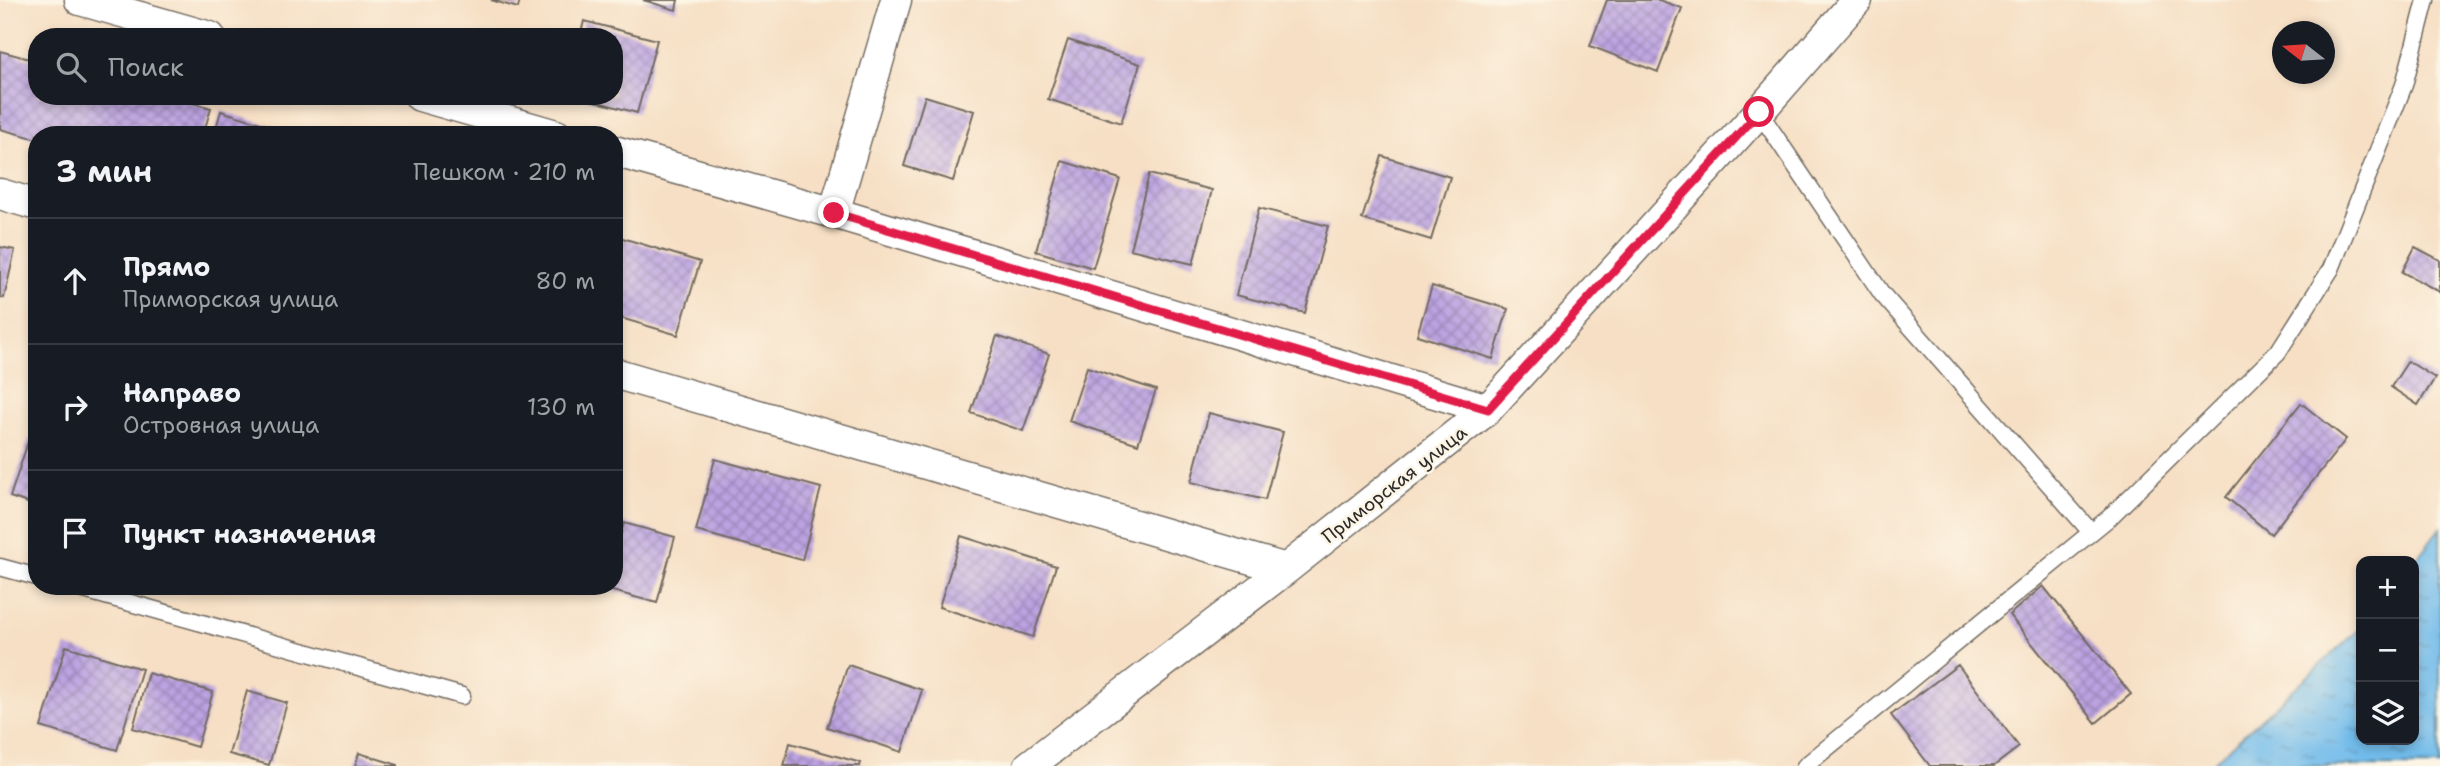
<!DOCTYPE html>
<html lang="ru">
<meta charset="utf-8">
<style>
:root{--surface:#171b24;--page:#242831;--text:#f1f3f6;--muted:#9ea1a6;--line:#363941}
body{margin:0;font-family:"Shantell Sans",sans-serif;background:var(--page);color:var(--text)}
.controls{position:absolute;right:21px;bottom:21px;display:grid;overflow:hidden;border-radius:14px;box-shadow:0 4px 10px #0003}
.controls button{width:63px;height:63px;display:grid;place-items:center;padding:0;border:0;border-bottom:2px solid var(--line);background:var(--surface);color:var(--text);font:35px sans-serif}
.compass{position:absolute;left:2272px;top:21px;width:63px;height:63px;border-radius:50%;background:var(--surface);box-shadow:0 4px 10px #0003;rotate:287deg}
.stop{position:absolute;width:21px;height:21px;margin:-16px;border:5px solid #e11d48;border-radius:50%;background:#fff}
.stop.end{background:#e11d48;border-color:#fff;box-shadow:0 2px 7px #0008}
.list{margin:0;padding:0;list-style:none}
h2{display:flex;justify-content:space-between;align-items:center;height:91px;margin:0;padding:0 28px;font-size:30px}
h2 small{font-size:23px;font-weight:400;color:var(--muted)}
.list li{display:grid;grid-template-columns:46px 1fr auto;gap:21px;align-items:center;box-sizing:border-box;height:126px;padding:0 28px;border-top:2px solid var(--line)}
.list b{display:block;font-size:26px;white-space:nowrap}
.list p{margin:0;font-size:23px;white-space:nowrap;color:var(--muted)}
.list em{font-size:23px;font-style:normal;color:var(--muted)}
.icon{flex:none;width:38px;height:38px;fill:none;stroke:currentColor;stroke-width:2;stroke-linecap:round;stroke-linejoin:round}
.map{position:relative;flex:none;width:2440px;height:766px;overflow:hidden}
.search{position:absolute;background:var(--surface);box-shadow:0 4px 10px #0003;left:28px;top:28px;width:595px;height:77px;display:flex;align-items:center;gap:18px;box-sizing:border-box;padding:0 24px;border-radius:28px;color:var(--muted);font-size:26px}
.panel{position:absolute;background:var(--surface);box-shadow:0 4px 10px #0003;left:28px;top:126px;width:595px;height:469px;border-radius:28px}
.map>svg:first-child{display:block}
.water{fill:url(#water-ripples);stroke:#4e748b;stroke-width:2}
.building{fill:url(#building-cross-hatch)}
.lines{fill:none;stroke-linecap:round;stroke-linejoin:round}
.lane-casing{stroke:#726a61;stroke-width:19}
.street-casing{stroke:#726a61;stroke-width:33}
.lane{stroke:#fff;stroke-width:16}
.street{stroke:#fff;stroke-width:30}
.route{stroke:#e11d48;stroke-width:9}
.labels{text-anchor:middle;stroke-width:5;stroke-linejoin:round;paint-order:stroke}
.street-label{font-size:19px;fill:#2b2b2b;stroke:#fcf5e5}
</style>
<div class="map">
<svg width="2440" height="766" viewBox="0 0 2440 766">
<defs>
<pattern id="water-ripples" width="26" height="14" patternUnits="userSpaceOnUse" patternTransform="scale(1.75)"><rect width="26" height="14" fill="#72bceb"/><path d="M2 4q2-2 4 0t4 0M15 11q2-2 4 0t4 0" fill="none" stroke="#5e99bf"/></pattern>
<pattern id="building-cross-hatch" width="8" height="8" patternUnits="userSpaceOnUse" patternTransform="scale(1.75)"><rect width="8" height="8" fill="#bca3e1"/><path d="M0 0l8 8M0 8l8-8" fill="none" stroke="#9985b7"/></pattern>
</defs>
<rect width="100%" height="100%" fill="#fcf5e5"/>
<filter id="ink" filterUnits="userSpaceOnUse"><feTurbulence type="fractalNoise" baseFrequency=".0143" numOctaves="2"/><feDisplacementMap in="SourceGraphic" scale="14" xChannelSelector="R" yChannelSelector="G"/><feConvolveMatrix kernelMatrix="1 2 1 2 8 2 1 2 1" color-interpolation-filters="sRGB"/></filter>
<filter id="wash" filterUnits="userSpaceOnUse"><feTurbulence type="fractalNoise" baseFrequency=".00686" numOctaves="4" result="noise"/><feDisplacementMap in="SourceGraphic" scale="28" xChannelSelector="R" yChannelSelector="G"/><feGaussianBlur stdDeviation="1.57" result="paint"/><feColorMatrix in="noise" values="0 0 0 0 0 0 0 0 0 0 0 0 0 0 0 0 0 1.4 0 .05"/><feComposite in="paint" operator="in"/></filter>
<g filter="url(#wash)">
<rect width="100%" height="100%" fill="#f6dfc4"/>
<path class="water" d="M 2440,528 L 2440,766 L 2209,766 L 2361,628 L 2361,740 L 2414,740 L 2414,562 Z"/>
<g id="blocks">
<path class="building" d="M 491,0 L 520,0 L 518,8 Z
M 643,0 L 678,0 L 676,10 Z
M 1607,0 L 1659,0 L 1682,8 L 1658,72 L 1590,46 Z
M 584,21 L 657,40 L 637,113 L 580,97 L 614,96 L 614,37 L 580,37 Z
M 1068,40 L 1140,64 L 1121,123 L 1048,99 Z
M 0,51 L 37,61 L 37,96 L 167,96 L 211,108 L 203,135 L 37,135 L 37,139 L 0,129 Z
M 925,96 L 974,111 L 953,181 L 904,166 Z
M 221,111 L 297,134 L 297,135 L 214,135 Z
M 1382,156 L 1450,177 L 1431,240 L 1362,219 Z
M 1062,161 L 1120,179 L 1093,268 L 1036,251 Z
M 1149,174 L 1212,190 L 1193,264 L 1130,249 Z
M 1259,208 L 1328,226 L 1305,313 L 1236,295 Z
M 616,236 L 700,262 L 678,335 L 614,316 Z
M 0,247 L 15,250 L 4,298 L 0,297 Z
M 2415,247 L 2440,260 L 2440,292 L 2402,272 Z
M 1432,286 L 1508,309 L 1493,359 L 1417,335 Z
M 997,336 L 1049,354 L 1023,431 L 971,413 Z
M 2408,361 L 2435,378 L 2418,405 L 2391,387 Z
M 1087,367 L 1156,390 L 1138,444 L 1069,421 Z
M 2301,403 L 2346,439 L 2271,534 L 2226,497 Z
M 1209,413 L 1283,432 L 1265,500 L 1191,482 Z
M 29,439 L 37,442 L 37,506 L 10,497 Z
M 715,459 L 821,488 L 802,560 L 696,531 Z
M 624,523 L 675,537 L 657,603 L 605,589 L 606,586 L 614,586 L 614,556 Z
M 961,536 L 1056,566 L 1033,637 L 939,607 Z
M 2043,586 L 2131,694 L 2096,723 L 2009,615 Z
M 66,646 L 142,669 L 117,750 L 41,727 Z
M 848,665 L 922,690 L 902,752 L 827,727 Z
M 1958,665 L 2019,747 L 1994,766 L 1930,766 L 1891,715 Z
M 148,673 L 213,692 L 197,747 L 133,728 Z
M 247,691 L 287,703 L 269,765 L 229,754 Z
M 790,743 L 861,763 L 860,766 L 784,766 Z
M 359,753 L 398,765 L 398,766 L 355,766 Z"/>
</g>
</g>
<g filter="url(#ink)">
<use href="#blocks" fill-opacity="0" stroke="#726a61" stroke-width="2"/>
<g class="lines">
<defs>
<path id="lane" d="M 1759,112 L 1882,294 L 2091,532
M 0,567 L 37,577
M 70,586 L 462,696
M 1805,766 L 2110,517 L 2278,352 L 2331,269 L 2404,85 L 2426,0"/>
<path id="street" d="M 80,0 L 210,37
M 420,96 L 556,135
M 614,151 L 834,213 L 1488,409
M 0,194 L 37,205
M 834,213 L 896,0
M 614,373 L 1286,569
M 1029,766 L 1286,569 L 1488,409 L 1759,112 L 1857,0"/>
</defs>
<use href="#lane" class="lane-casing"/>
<use href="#street" class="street-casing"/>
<use href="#lane" class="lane"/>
<use href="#street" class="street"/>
</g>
</g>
<g class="lines" filter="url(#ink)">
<path class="route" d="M 834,213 L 1488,409 L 1759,112"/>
</g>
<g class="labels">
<g class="street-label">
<text transform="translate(1394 484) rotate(-38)" y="7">Приморская улица</text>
</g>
</g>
</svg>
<div class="controls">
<button>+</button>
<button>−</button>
<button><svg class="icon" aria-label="layers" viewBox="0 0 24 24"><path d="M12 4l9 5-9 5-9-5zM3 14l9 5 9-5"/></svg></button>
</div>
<svg class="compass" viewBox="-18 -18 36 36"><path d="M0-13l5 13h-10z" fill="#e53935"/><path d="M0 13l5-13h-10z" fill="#9ea1a6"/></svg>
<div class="stop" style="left:1759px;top:112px"></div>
<div class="stop end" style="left:834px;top:213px"></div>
<div class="search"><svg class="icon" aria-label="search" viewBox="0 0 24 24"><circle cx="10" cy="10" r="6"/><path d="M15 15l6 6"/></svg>Поиск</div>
<section class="panel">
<h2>3 мин<small>Пешком · 210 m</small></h2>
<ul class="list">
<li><svg class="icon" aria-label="ahead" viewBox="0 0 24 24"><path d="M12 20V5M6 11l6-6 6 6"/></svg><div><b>Прямо</b><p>Приморская улица</p></div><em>80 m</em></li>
<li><svg class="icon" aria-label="right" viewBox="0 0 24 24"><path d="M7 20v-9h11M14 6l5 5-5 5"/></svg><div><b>Направо</b><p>Островная улица</p></div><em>130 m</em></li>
<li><svg class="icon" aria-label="arrive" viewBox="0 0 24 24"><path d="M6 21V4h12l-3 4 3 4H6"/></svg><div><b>Пункт назначения</b></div></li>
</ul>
</section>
</div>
